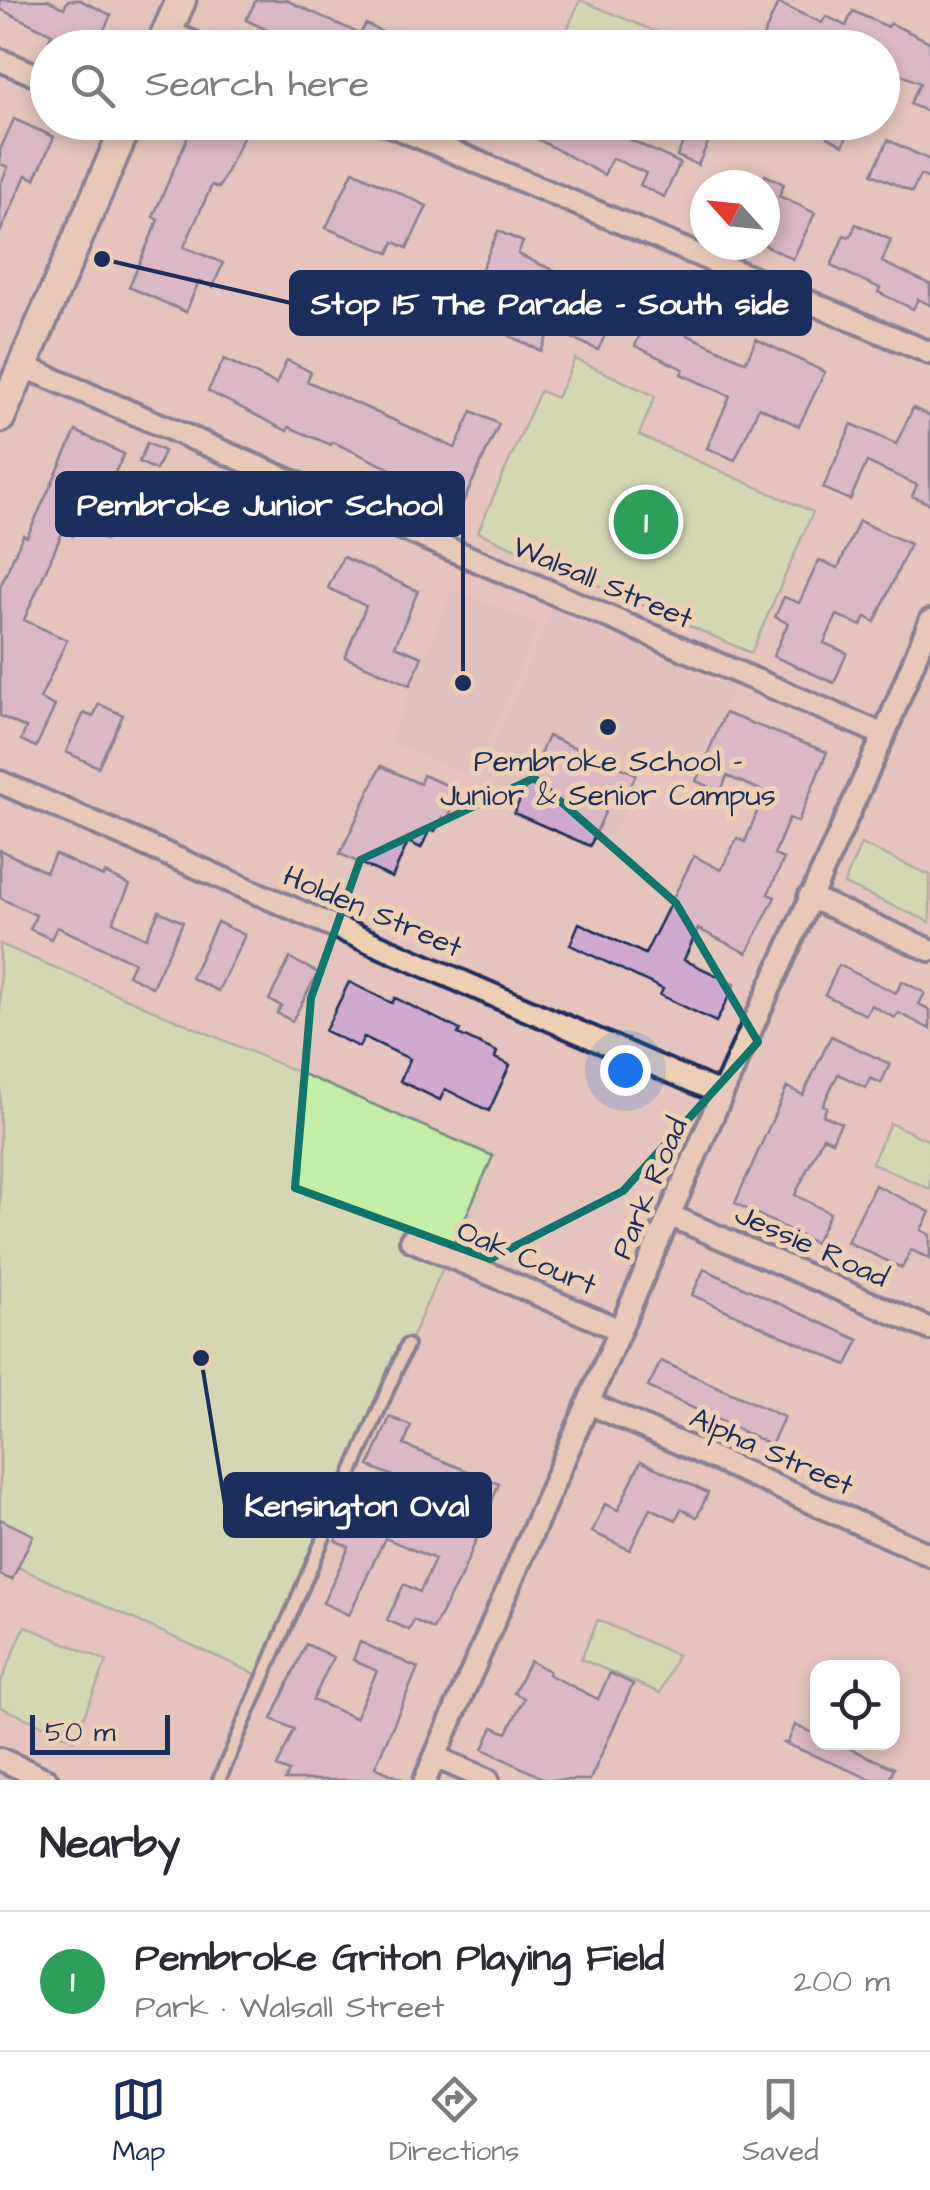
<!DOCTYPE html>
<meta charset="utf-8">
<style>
:root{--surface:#fff;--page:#f7f7f7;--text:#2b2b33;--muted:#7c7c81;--line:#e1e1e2;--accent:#1b2f5e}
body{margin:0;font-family:"Architects Daughter",sans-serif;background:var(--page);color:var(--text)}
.controls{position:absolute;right:30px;bottom:30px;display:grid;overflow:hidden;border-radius:20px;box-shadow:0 5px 15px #0003}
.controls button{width:90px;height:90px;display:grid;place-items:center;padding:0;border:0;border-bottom:2px solid var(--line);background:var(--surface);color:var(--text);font:50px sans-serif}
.compass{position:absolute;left:690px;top:170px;width:90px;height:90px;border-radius:50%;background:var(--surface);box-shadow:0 5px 15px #0003;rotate:297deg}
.scale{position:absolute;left:30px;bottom:25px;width:140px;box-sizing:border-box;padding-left:10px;border:5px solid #1b2f5e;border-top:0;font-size:28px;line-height:35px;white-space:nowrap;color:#1b2f5e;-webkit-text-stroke:8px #edcfb3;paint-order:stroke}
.you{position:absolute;left:625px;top:1070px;width:35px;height:35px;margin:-25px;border:8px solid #fff;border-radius:50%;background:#1a73e8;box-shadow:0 0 0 15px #1a73e833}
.badge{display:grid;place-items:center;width:65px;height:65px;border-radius:50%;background:var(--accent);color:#fff;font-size:32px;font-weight:700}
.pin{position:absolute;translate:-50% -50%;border:5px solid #fff;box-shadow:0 2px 10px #0006}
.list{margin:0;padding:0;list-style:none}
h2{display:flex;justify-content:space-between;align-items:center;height:130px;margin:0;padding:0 40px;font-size:42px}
h2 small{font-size:32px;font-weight:400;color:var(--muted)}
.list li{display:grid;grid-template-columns:65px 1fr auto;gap:30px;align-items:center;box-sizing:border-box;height:140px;padding:0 40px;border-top:2px solid var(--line)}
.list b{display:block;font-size:38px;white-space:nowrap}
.list p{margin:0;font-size:32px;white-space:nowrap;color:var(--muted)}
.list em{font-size:32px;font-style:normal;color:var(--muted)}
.icon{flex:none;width:55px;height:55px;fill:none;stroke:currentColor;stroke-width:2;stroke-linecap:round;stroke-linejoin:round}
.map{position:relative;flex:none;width:930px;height:1780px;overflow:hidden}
.search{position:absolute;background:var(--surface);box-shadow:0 5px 15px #0003;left:30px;right:30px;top:30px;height:110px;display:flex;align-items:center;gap:25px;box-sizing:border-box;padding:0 35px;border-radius:55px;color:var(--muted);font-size:38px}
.sheet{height:270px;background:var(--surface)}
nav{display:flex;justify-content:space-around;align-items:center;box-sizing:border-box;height:140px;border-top:2px solid var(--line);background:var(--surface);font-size:28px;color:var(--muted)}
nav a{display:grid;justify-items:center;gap:5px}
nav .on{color:var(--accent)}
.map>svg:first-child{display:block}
.built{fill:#debcc2}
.green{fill:#c4eda8;stroke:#708e83;stroke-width:2.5}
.building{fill:#d0a9d1;stroke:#1b2f5e;stroke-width:2.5}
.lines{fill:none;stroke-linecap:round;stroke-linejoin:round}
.service-casing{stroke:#1b2f5e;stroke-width:18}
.minor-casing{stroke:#1b2f5e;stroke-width:28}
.secondary-casing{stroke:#1b2f5e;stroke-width:35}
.service{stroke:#edcfb3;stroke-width:10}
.minor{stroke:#edcfb3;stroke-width:20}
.secondary{stroke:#edcfb3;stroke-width:28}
.marked{fill:none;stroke:#0f766e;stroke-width:8;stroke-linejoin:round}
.poi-dot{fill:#1b2f5e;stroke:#edcfb3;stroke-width:4}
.labels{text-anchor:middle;stroke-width:10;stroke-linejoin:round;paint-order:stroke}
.street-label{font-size:30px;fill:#1b2f5e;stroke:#edcfb3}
.poi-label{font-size:30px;fill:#1b2f5e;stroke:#edcfb3}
.leader{fill:none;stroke:#1b2f5e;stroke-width:4}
.callout-dot{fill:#1b2f5e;stroke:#edcfb3;stroke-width:4}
.callout{fill:#1b2f5e;stroke:#1b2f5e;stroke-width:4}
.callout-label{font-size:32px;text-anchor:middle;font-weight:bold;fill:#fff}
</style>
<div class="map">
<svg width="930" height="1780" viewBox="0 0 930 1780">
<rect width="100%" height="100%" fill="#e4c4bc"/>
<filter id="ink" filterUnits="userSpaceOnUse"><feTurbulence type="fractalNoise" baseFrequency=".01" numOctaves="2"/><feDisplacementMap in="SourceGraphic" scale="20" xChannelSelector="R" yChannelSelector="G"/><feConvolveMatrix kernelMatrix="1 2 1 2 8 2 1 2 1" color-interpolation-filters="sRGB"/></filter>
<g filter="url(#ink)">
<path class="built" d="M 453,589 L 538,624 L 474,778 L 389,742 Z
M 552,610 L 733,688 L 690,787 L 643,766 L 610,842 L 476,785 Z"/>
<path class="green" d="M 580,0 L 664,35 L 659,47 L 587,47 L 564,37 Z
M 575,359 L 655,396 L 639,435 L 813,512 L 751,653 L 478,532 L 540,391 L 557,398 Z
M 861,844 L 930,875 L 930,922 L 844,884 Z
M 0,944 L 493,1156 L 260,1676 L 0,1559 Z
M 890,1123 L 930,1141 L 930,1189 L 872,1163 Z
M 598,1620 L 677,1655 L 660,1693 L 581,1659 Z
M 25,1626 L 107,1661 L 74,1739 L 0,1707 L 0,1684 Z"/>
<path class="building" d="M 0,0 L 48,0 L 64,8 L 68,0 L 80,0 L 111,15 L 95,48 L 66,48 L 49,39 L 52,34 L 0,9 Z
M 256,0 L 286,0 L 360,34 L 366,24 L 414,48 L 304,48 L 246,20 Z
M 778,3 L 822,23 L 826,16 L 846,26 L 853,11 L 888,27 L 890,23 L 930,42 L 930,113 L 910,104 L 920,83 L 882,66 L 882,48 L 758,48 Z
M 14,119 L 54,137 L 35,179 L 26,175 L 0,233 L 0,185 L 8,167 L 0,164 L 0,150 Z
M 194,122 L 250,122 L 219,188 L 212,185 L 184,247 L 223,263 L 213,287 L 199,281 L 186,312 L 129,287 L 158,220 L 153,217 Z
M 506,122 L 628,122 L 622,136 L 680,163 L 664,197 L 640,185 L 646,173 L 612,158 L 604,175 Z
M 692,122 L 717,122 L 698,165 L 677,156 Z
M 835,122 L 854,122 L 843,145 L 828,137 Z
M 888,140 L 930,160 L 930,179 L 920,175 L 912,192 L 872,174 Z
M 353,171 L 427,206 L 407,248 L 394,242 L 389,253 L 326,228 Z
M 765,175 L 784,184 L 779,196 L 815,213 L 793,259 L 765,245 Z
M 856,224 L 891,240 L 882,262 L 930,284 L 930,305 L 918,299 L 913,309 L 878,292 L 880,288 L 831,266 L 844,235 L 850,237 Z
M 498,231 L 523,242 L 518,254 L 589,287 L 591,282 L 623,298 L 598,350 L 551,328 L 541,351 L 509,336 L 525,303 L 476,282 Z
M 645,288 L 691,311 L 681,332 L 746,362 L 756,339 L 825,372 L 799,426 L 759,407 L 735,460 L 707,448 L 730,396 L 681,374 L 683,369 L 635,346 L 649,316 L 635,310 Z
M 224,359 L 276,384 L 287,360 L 311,372 L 307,381 L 455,448 L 472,411 L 499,424 L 460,509 L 433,496 L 436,490 L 333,442 L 331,445 L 289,427 L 287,431 L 208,391 Z
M 913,408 L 930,416 L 930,504 L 912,496 L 917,485 L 867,462 L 850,500 L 823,488 L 852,424 L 896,444 Z
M 76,431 L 124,454 L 100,503 L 118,511 L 105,540 L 77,527 L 73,536 L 63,531 L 24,620 L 67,640 L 40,699 L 55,706 L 36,747 L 21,740 L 26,728 L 0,716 L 0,587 L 23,535 L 27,537 Z
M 147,443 L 164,451 L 156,470 L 139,462 Z
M 859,521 L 910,544 L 875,622 L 866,617 L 861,626 L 837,615 L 824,643 L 847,653 L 834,683 L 773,656 L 788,623 L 775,617 L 784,597 L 799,603 L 819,560 L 838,568 Z
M 343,557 L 418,591 L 395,646 L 422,657 L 410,685 L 345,657 L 366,606 L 328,588 Z
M 99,704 L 123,715 L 98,767 L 66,752 L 84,713 L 93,717 Z
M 725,713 L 827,752 L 798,822 L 789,818 L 774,855 L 784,859 L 768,894 L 775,897 L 747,953 L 698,929 L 684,960 L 735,984 L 716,1022 L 660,995 L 663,989 L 570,945 L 579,923 L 645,954 L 694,856 L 721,870 L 737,838 L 745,842 L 765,792 L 727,776 L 721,792 L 696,781 Z
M 548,736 L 636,774 L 626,797 L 614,792 L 590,846 L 514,813 Z
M 381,766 L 420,784 L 423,775 L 460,791 L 447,820 L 442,817 L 435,831 L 430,829 L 421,848 L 408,842 L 392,878 L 340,854 Z
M 0,850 L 46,872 L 55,854 L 103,877 L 105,873 L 130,885 L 113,922 L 146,938 L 159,911 L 183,922 L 152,987 L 128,975 L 134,962 L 57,927 L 51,939 L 30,929 L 36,915 L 0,898 Z
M 217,922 L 245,935 L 218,991 L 191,978 Z
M 290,958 L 318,973 L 292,1021 L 277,1013 L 281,1006 L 269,1000 Z
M 839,965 L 896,993 L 902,981 L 925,993 L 919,1004 L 930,1010 L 930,1029 L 899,1013 L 895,1018 L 871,1005 L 866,1015 L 825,995 Z
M 349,982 L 392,1003 L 395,998 L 460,1030 L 458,1034 L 497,1052 L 495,1058 L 510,1065 L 489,1111 L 445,1089 L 440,1100 L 400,1081 L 410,1059 L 364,1037 L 359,1047 L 325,1031 Z
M 831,1036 L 890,1064 L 881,1083 L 870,1078 L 866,1088 L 838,1074 L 823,1105 L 827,1107 L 823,1115 L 841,1123 L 832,1141 L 823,1137 L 795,1195 L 830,1213 L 815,1243 L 735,1203 L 787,1087 L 803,1095 Z
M 875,1185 L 930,1212 L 921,1230 L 930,1235 L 930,1259 L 911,1250 L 902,1268 L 847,1242 Z
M 704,1269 L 859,1340 L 847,1365 L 692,1295 Z
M 661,1361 L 784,1417 L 771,1445 L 648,1387 Z
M 390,1417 L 411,1426 L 404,1445 L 499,1484 L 462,1574 L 433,1629 L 414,1620 L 409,1630 L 387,1620 L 404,1584 L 420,1592 L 435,1559 L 385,1538 L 349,1615 L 323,1603 L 349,1547 L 336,1541 L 357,1492 L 455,1534 L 467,1507 L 369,1466 Z
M 641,1461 L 708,1493 L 697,1517 L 681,1509 L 676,1520 L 650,1508 L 630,1550 L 592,1532 L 605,1504 L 618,1510 Z
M 0,1519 L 33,1535 L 12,1580 L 0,1575 Z
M 360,1642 L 418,1668 L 375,1767 L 404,1780 L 285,1780 L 289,1772 L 277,1767 L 294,1729 L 272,1719 L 306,1644 L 333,1657 L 313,1700 L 355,1718 L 377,1671 L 353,1660 Z
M 530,1661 L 549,1671 L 548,1674 L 598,1699 L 610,1673 L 633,1684 L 590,1780 L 547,1780 L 483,1749 L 493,1727 L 507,1733 L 524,1698 L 514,1693 Z
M 795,1725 L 818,1735 L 818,1742 L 835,1742 L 894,1768 L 889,1780 L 873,1780 L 784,1743 L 788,1742 Z"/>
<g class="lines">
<defs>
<path id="service" d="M 219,1780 L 407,1345"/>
<path id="minor" d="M 167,31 L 205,48
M 0,60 L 48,80
M 383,122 L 930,353
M 23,366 L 884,735
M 0,782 L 722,1094
M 809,897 L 930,950
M 671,1216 L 930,1329
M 411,1240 L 620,1330
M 589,1403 L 930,1555
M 435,1757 L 488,1780
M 0,1759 L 47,1780
M 425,1780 L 722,1094 L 884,735 L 930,621"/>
<path id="secondary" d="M 160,48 L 181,0
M 0,418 L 128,122"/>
</defs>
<use href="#service" class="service-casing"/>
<use href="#minor" class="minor-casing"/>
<use href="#secondary" class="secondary-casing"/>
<use href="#service" class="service"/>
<use href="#minor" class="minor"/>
<use href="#secondary" class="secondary"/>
</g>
</g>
<path d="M0 0H930V1780H0ZM 534,778 L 676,903 L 758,1042 L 623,1191 L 490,1259 L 295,1188 L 311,998 L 360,860 Z" fill="#e4c4bc" fill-opacity=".55" fill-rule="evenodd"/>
<path class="marked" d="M 534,778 L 676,903 L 758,1042 L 623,1191 L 490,1259 L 295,1188 L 311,998 L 360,860 Z"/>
<circle class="poi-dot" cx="608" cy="727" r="10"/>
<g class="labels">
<g class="street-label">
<text transform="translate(603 582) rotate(23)" y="10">Walsall Street</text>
<text transform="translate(373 911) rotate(23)" y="10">Holden Street</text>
<text transform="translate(649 1188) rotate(-67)" y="10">Park Road</text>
<text transform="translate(812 1245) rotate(24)" y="10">Jessie Road</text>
<text transform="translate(527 1257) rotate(23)" y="10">Oak Court</text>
<text transform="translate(772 1451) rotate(24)" y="10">Alpha Street</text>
</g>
<g class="poi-label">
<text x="608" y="771">Pembroke School -<tspan x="608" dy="34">Junior &amp; Senior Campus</tspan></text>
</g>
</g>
<path class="leader" d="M102 259L291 303M463 683L463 504M201 1358L225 1505"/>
<g class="callout-dot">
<circle cx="102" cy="259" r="10"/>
<circle cx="463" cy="683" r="10"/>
<circle cx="201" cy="1358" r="10"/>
</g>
<g class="callout">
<rect x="291" y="272" width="519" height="62" rx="10"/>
<rect x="57" y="473" width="406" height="62" rx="10"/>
<rect x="225" y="1474" width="265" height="62" rx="10"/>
</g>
<g class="callout-label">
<text x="550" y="314">Stop 15 The Parade - South side</text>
<text x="260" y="515">Pembroke Junior School</text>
<text x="357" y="1516">Kensington Oval</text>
</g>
</svg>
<div class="controls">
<button><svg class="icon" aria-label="locate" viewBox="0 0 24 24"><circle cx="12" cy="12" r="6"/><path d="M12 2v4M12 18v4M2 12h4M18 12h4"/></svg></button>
</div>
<svg class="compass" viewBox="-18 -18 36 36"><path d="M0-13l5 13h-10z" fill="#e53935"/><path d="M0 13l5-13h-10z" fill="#7c7c81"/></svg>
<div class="scale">50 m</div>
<div class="you"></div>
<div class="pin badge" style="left:646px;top:522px;background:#2e9e5b">1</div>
<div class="search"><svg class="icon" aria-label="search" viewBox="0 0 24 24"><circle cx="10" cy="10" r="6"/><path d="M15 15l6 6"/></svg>Search here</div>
</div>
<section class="sheet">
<h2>Nearby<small></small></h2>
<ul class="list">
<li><span class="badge" style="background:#2e9e5b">1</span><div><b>Pembroke Griton Playing Field</b><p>Park · Walsall Street</p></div><em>200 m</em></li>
</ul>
</section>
<nav>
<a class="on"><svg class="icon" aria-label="map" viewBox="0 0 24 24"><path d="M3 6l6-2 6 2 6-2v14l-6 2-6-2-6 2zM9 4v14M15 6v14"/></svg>Map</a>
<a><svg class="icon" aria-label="directions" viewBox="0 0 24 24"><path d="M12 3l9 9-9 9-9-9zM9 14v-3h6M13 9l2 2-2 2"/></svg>Directions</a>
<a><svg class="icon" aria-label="saved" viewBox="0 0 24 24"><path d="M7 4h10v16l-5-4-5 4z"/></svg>Saved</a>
</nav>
